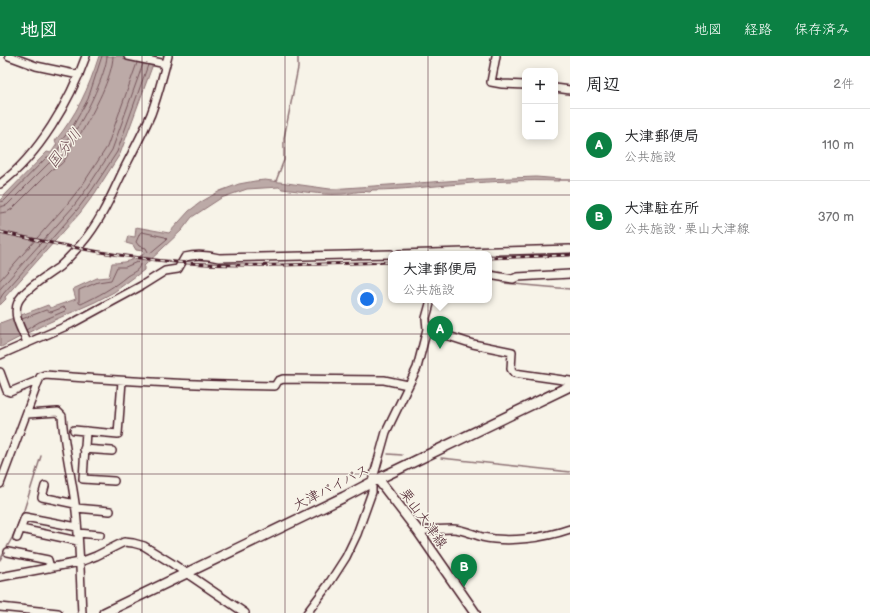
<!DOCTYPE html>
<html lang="ja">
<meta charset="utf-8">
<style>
:root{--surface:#fff;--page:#f6f6f6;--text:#202124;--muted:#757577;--line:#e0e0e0;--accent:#0b8043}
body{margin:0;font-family:"Balsamiq Sans","Klee One",sans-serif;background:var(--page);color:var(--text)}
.controls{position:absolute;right:12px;top:12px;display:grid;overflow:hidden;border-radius:8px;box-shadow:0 2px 10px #0003}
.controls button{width:36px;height:36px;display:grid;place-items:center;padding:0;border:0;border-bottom:1px solid var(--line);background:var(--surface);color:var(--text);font:20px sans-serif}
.you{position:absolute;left:367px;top:243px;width:14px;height:14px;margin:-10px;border:3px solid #fff;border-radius:50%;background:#1a73e8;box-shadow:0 0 0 6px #1a73e833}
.badge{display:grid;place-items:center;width:26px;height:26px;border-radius:50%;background:var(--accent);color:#fff;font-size:13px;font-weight:700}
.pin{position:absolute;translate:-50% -33px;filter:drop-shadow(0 1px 2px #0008)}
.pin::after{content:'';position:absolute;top:21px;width:14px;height:12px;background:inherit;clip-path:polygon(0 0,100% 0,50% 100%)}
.popup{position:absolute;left:388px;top:195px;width:104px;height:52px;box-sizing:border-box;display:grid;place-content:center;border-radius:8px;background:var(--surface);filter:drop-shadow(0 1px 3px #0005);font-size:13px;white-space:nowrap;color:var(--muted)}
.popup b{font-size:15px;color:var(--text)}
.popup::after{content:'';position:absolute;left:50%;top:100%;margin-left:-8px;border:8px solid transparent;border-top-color:var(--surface)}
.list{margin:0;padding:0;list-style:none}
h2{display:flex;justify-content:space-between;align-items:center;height:52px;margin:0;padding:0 16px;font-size:17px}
h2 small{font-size:13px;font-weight:400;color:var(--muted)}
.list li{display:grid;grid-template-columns:26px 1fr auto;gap:12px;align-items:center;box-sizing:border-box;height:72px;padding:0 16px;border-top:1px solid var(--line)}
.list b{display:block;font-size:15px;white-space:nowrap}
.list p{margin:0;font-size:13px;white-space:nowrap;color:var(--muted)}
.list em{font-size:13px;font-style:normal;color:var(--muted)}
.map{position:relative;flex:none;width:570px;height:557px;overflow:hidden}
header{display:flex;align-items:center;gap:24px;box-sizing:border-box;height:56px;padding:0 20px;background:var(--accent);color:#fff}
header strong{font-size:19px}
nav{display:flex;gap:22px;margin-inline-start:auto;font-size:14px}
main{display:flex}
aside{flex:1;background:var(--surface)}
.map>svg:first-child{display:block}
.water{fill:#bcaaa7;stroke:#8e7275}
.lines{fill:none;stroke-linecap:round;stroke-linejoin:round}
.shore{stroke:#78575d;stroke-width:1}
.stream{stroke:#8e7275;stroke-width:1.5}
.minor-casing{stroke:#4a1f2b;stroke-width:10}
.major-casing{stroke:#4a1f2b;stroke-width:12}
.minor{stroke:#f7f3e8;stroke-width:7}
.major{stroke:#f7f3e8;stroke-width:9}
.rail-casing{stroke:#4a1f2b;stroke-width:3}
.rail{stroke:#f7f3e8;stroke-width:1.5;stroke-dasharray:4.5;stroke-linecap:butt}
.grid{fill:none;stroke:#4a1f2b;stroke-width:1;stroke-opacity:0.55}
.labels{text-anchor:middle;stroke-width:3;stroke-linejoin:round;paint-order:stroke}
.street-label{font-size:14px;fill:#4a1f2b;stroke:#f7f3e8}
.water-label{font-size:15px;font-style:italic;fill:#6c4950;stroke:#f7f3e8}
</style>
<header>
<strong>地図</strong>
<nav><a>地図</a><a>経路</a><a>保存済み</a></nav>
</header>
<main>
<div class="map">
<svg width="570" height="557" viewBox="0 0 570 557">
<rect width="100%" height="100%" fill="#f7f3e8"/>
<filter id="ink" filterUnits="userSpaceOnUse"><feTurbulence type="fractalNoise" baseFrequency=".025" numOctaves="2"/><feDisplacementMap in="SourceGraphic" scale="8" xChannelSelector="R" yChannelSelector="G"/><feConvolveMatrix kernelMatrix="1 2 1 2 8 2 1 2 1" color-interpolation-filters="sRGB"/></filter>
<g filter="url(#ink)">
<path class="water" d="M 99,0 L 156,0 L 120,98 L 95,137 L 80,157 L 5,241 L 6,243 L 0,249 L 0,144 L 47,96 L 51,97 L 57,88 L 55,85 C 77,58 88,34 99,0 Z
M 536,121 L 561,123 L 559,125 C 527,124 494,125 461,128 C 431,130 402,134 372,134 L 370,136 C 359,134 350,138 339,138 C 320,139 301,135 282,133 L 279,131 L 247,133 L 221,142 L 192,161 L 182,174 L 144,210 L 144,214 L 114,236 L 95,246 L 41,270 L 1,291 L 0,290 L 0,267 L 48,249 L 50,252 L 76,243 L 73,233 L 97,222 L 109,221 L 112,207 C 125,207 133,204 144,198 L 143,195 L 136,194 L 133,189 L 126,187 L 128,180 L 135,181 L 136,171 L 169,177 L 189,155 L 201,146 L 220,135 L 239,128 L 255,125 L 265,124 L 330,133 L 461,124 Z"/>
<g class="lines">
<path class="shore" d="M 0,146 L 4,145 L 47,101 L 52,101 L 55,99 L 60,90 L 61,85 L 73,70 L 88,43 L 102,0
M 0,151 L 7,149 L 49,107 C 57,105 64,98 66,90 C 67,86 65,89 67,84 C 70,80 74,76 77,72 C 87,56 106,18 107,0
M 0,157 L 7,156 L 12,153 L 52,113 C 65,109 67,100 72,88 C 74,83 80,79 83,74 C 93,56 113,20 113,0
M 142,176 L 165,181 L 167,183 L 149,198 L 146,192 L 139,190 L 136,186 L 140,177 Z
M 138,206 L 140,208 C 139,215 133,216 127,220 C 113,232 98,240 81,248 L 79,247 L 79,234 L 98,226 L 111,224 L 117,211 L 125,211 Z
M 0,224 L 68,147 L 83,128 L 107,91 L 137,7
M 0,233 L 73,151 L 88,131 L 112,94 L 143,8
M 0,243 L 3,238 L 77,154 L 92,134 L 117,96 L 148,9
M 22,263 L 46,254 L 51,256 L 64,251 L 66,253 L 65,255 L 39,266 L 26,274"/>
<path class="stream" d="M 558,124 L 570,124
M 276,125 L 284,104 L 284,82 L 298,12 L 298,0
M 503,227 L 570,233
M 388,398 L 402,399
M 441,402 L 570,416
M 0,504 L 12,482 L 24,454 L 41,400
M 335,525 L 350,501 L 353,495"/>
<defs>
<path id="minor" d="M 9,0 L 36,10 L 79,19
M 128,0 L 166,8
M 496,0 L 491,26 L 502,28 L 525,29
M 555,32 L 570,34
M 0,128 C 39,99 70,45 86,0
M 399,198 L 570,193
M 489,219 L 513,223 L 517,221 L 570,218
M 427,273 L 473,288 L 512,296 L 511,313 L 514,317 L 570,325
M 27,286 C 22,275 12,259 18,246 C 23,234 48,219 59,211 C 67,204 75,195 82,187 C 101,165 112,138 124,113 C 133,95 143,77 151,58 C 158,39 163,20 168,0
M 0,299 L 71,268 L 141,230 L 165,215 L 178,213 L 185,201 C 196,198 208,199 219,202 L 391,198
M 0,316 L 7,335 L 10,336 L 39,324
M 27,358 L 58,356 L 62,360 C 64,389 71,418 75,447 C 80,484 80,520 82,557
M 74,374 L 118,378 L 122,325
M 86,375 L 83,423 L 114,425
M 84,393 L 112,395
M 0,428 L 40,321 L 45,319 C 122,325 198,329 275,330 L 278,325 L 283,323 L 384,324 L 408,329
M 45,430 L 42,441 L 75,448
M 76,452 L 110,455
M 21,473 L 78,485
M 418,475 C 429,474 441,473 452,473 C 463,473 472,478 482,481 C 509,487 544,482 570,473
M 78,477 L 100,479
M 17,482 L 25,461 L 77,471
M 8,496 L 48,504 L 50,512
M 0,521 L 80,506 L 96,500 L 124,486 L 133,487 L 144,490 L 173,508 L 245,557
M 0,551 L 58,557
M 307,557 L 328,529 L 346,501 L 357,478 L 372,436 L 372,426 L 386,376 L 417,312 L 427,273 L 426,262 L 431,244"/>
<path id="major" d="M 378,423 L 418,475 L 475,557
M 104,557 L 344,441 L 378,423 L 570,330"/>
</defs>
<use href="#minor" class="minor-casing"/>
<use href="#major" class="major-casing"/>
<use href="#minor" class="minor"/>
<use href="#major" class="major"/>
<defs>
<path id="rail" d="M 0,176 C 58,189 117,201 176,206 C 247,212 320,208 391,206
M 489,202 L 570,199"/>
</defs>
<use href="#rail" class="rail-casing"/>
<use href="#rail" class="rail"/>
</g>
</g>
<path class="grid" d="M 142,0 L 142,557M 285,0 L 285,557M 428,0 L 428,557M 0,139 L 570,139M 0,278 L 570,278M 0,418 L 570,418"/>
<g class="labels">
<g class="street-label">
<text transform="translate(331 431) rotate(-27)" y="5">大津バイパス</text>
<text transform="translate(424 462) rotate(54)" y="5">栗山大津線</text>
</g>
<g class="water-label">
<text transform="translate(64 92) rotate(-52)" y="5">国分川</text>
</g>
</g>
</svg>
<div class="controls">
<button>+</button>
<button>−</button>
</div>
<div class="you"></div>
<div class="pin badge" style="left:440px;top:293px">A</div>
<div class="popup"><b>大津郵便局</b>公共施設</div>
<div class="pin badge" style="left:464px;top:531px">B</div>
</div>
<aside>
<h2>周辺<small>2件</small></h2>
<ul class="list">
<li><span class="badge">A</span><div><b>大津郵便局</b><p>公共施設</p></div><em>110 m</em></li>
<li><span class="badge">B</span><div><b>大津駐在所</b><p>公共施設 · 栗山大津線</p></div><em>370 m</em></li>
</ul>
</aside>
</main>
